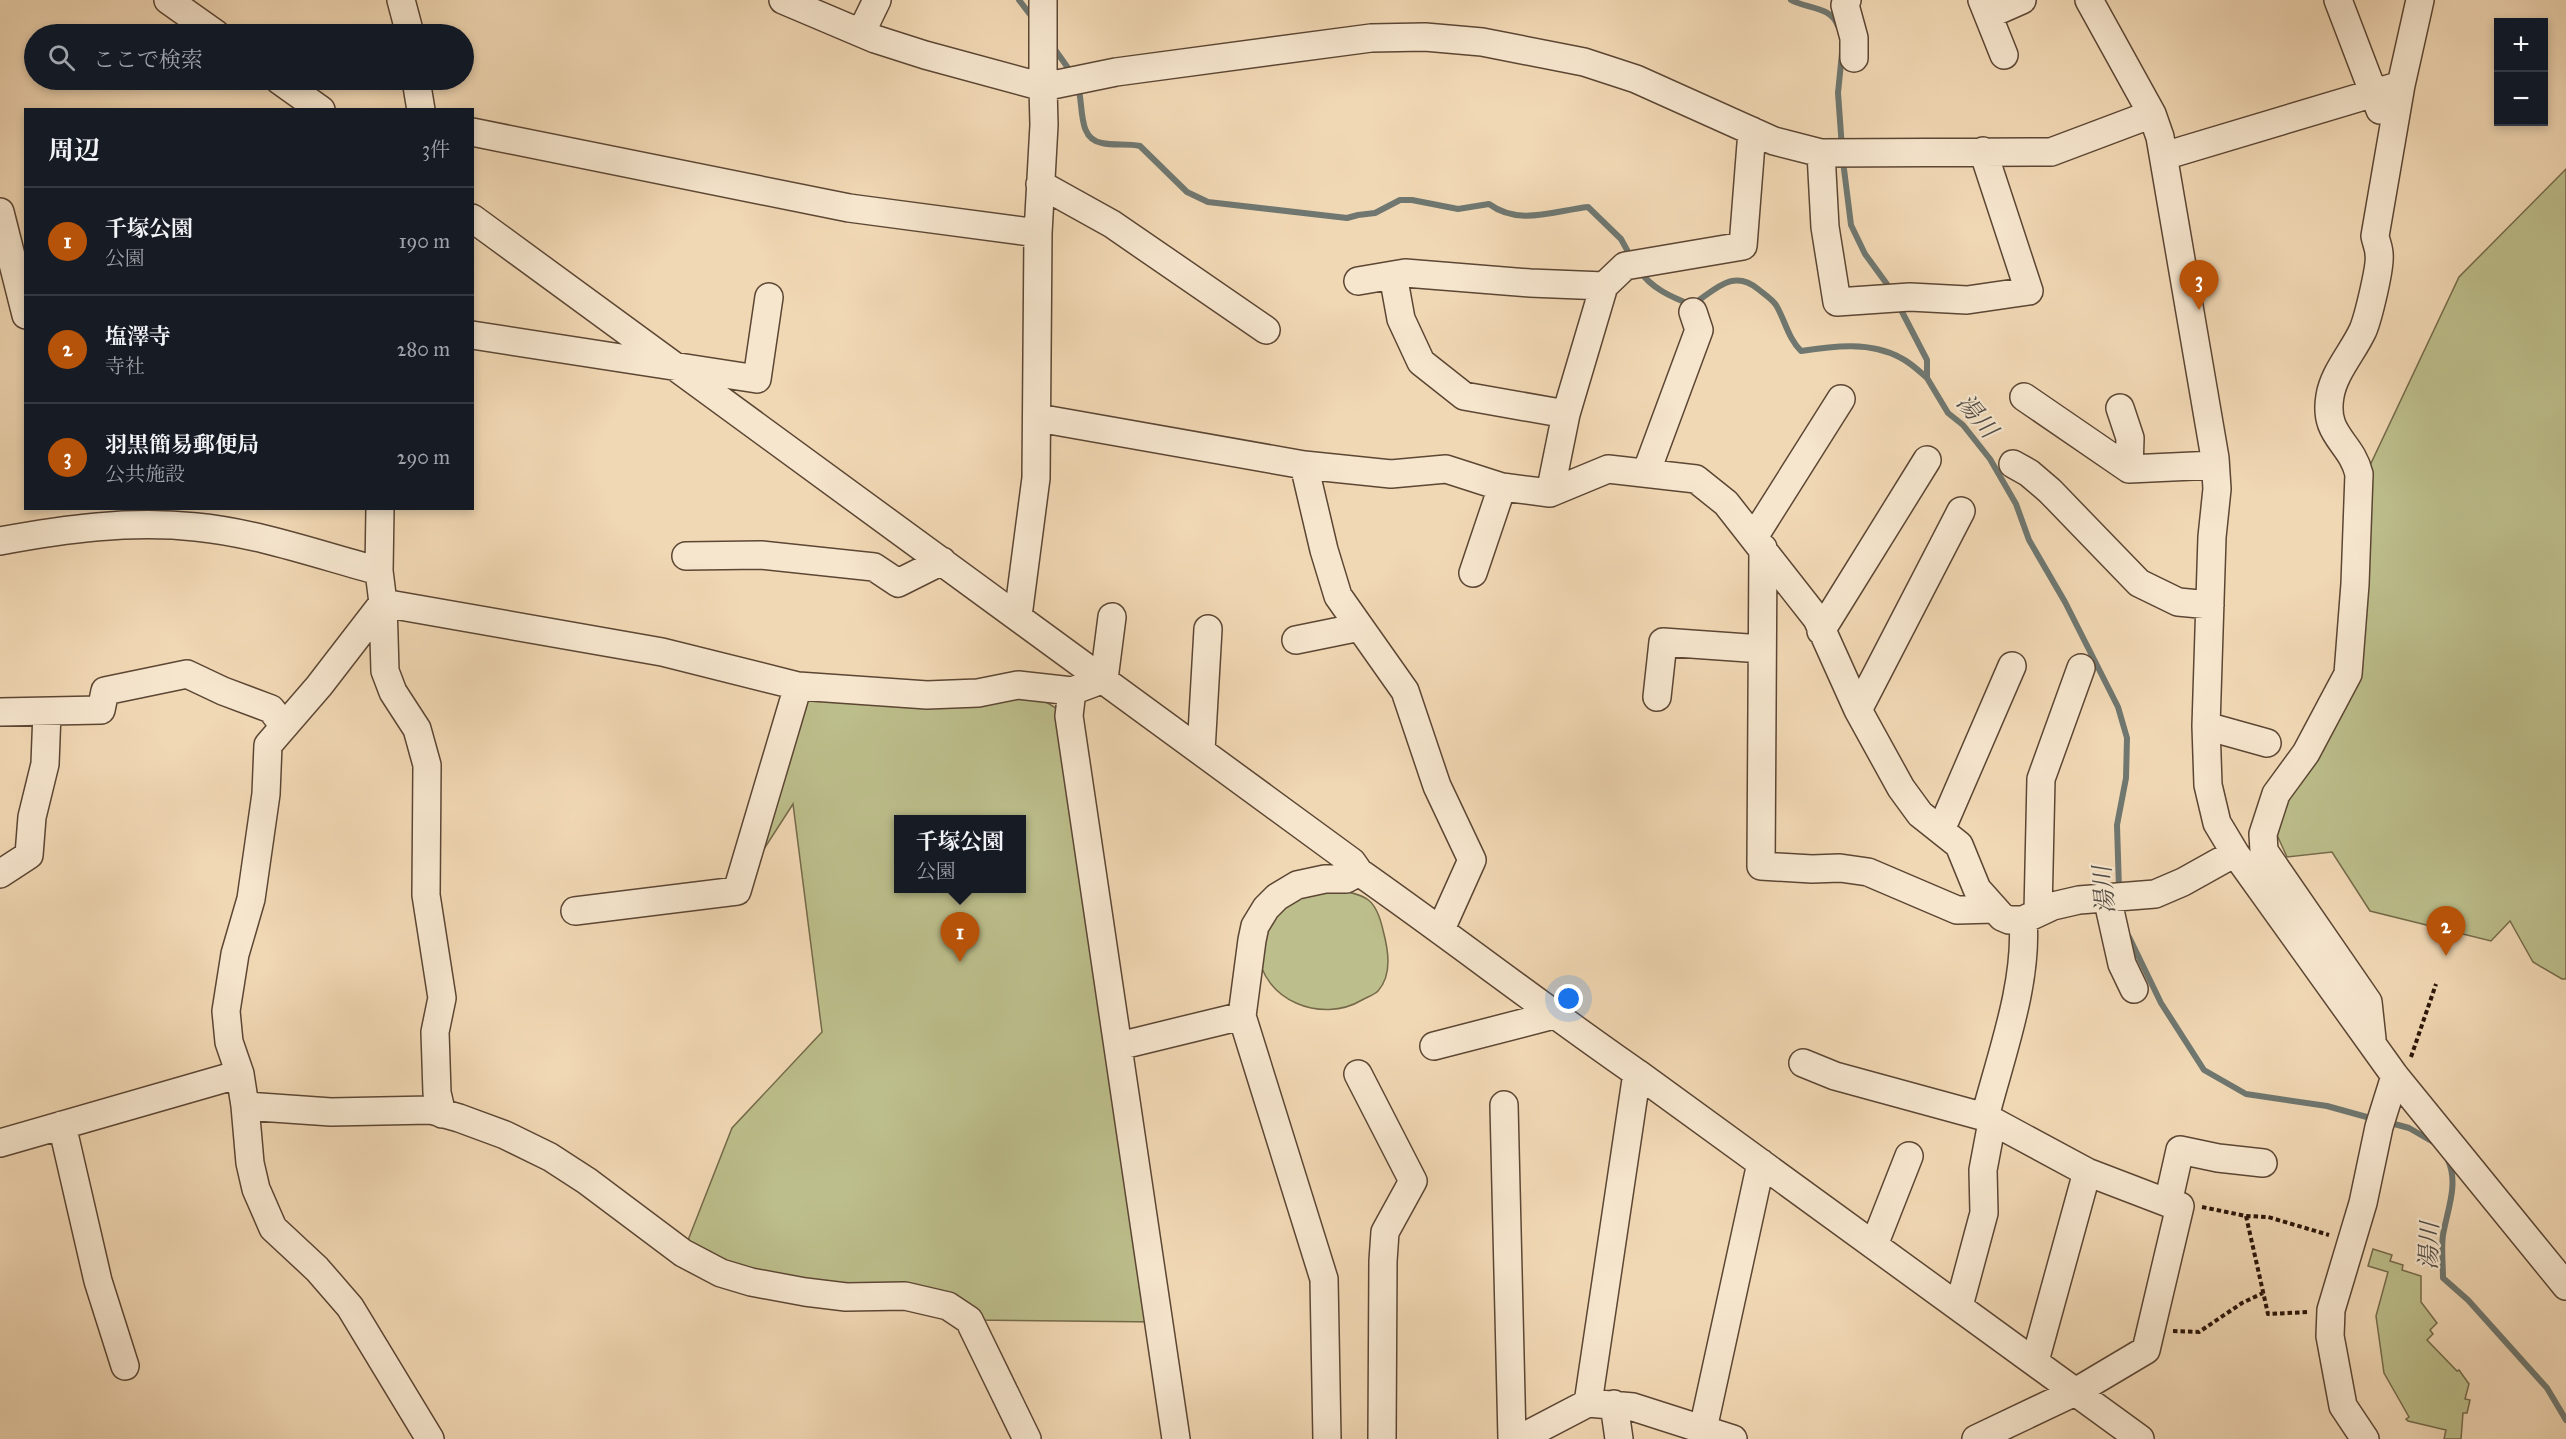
<!DOCTYPE html>
<html lang="ja">
<meta charset="utf-8">
<style>
:root{--surface:#171b24;--page:#242831;--text:#f1f3f6;--muted:#9ea1a6;--line:#363941;--accent:#b45309}
body{margin:0;font-family:"IM FELL Great Primer","Noto Serif JP",serif;background:var(--page);color:var(--text)}
.controls{position:absolute;right:18px;top:18px;display:grid;overflow:hidden;border-radius:0px;box-shadow:0 3px 9px #0003}
.controls button{width:54px;height:54px;display:grid;place-items:center;padding:0;border:0;border-bottom:2px solid var(--line);background:var(--surface);color:var(--text);font:30px sans-serif}
.you{position:absolute;left:1569px;top:999px;width:21px;height:21px;margin:-15px;border:4px solid #fff;border-radius:50%;background:#1a73e8;box-shadow:0 0 0 9px #1a73e833}
.badge{display:grid;place-items:center;width:39px;height:39px;border-radius:50%;background:var(--accent);color:#fff;font-size:20px;font-weight:700}
.pin{position:absolute;translate:-50% -50px;filter:drop-shadow(0 2px 3px #0008)}
.pin::after{content:'';position:absolute;top:32px;width:21px;height:18px;background:inherit;clip-path:polygon(0 0,100% 0,50% 100%)}
.popup{position:absolute;left:894px;top:815px;width:132px;height:78px;box-sizing:border-box;display:grid;place-content:center;border-radius:0px;background:var(--surface);filter:drop-shadow(0 2px 4px #0005);font-size:20px;white-space:nowrap;color:var(--muted)}
.popup b{font-size:22px;color:var(--text)}
.popup::after{content:'';position:absolute;left:50%;top:100%;margin-left:-12px;border:12px solid transparent;border-top-color:var(--surface)}
.list{margin:0;padding:0;list-style:none}
h2{display:flex;justify-content:space-between;align-items:center;height:78px;margin:0;padding:0 24px;font-size:26px}
h2 small{font-size:20px;font-weight:400;color:var(--muted)}
.list li{display:grid;grid-template-columns:39px 1fr auto;gap:18px;align-items:center;box-sizing:border-box;height:108px;padding:0 24px;border-top:2px solid var(--line)}
.list b{display:block;font-size:22px;white-space:nowrap}
.list p{margin:0;font-size:20px;white-space:nowrap;color:var(--muted)}
.list em{font-size:20px;font-style:normal;color:var(--muted)}
.icon{flex:none;width:33px;height:33px;fill:none;stroke:currentColor;stroke-width:2;stroke-linecap:round;stroke-linejoin:round}
.map{position:relative;flex:none;width:2566px;height:1439px;overflow:hidden}
.search{position:absolute;background:var(--surface);box-shadow:0 3px 9px #0003;left:24px;top:24px;width:450px;height:66px;display:flex;align-items:center;gap:15px;box-sizing:border-box;padding:0 21px;border-radius:33px;color:var(--muted);font-size:22px}
.panel{position:absolute;background:var(--surface);box-shadow:0 3px 9px #0003;left:24px;top:108px;width:450px;height:402px;border-radius:0px}
.map>svg:first-child{display:block}
.green{fill:#bcbe8b;stroke:#746a4a;stroke-width:1.5;fill-rule:evenodd}
.lines{fill:none;stroke-linecap:round;stroke-linejoin:round}
.stream{stroke:#6f7770;stroke-width:6}
.minor-casing{stroke:#5c4634;stroke-width:30}
.path{stroke:#2b150a;stroke-width:4;stroke-dasharray:4.5 3;stroke-linecap:butt}
.minor{stroke:#f6e6ce;stroke-width:27}
.labels{text-anchor:middle;stroke-width:4.5;stroke-linejoin:round;paint-order:stroke}
.water-label{font-size:24px;font-style:italic;fill:#534e46;stroke:#f6e6ce}
</style>
<div class="map">
<svg width="2566" height="1439" viewBox="0 0 2566 1439">
<rect width="100%" height="100%" fill="#f1d8b4"/>
<filter id="stains"><feTurbulence type="fractalNoise" baseFrequency=".00333" numOctaves="4"/><feColorMatrix values="0 0 0 0 .2 0 0 0 0 .09 0 0 0 0 .02 0 0 0 .5 -.17"/></filter>
<radialGradient id="worn" r=".72"><stop offset=".6" stop-color="#630" stop-opacity="0"/><stop offset="1" stop-color="#630" stop-opacity=".3"/></radialGradient>
<path class="green" d="M 2566,169 L 2566,979 L 2562,979 L 2533,962 L 2510,921 L 2491,941 L 2370,911 L 2332,852 L 2287,857 L 2277,835 L 2289,788 L 2352,690 L 2365,476 L 2459,277 Z
M 1018,685 L 1069,716 L 1160,1322 L 969,1320 L 846,1297 L 683,1253 L 732,1128 L 822,1032 L 793,804 L 737,891 L 798,686 ZM 898,820 L 1022,820 L 1022,888 L 898,888 Z
M 1337,890 C 1367,895 1376,899 1383,930 C 1388,949 1393,974 1378,991 C 1374,995 1367,997 1362,1000 C 1322,1024 1262,1001 1258,951 C 1257,940 1277,909 1283,897 Z
M 2373,1249 L 2392,1255 L 2390,1261 L 2403,1265 L 2402,1270 L 2421,1276 L 2421,1302 L 2437,1323 L 2430,1330 L 2433,1334 L 2427,1340 L 2457,1371 L 2459,1370 L 2469,1384 L 2465,1399 L 2470,1400 L 2467,1413 L 2463,1413 L 2461,1439 L 2444,1439 L 2446,1430 L 2408,1421 L 2406,1419 L 2409,1417 L 2384,1373 L 2376,1316 L 2388,1272 L 2368,1266 Z"/>
<g class="lines">
<path class="stream" d="M 1019,0 L 1035,21
M 1791,0 C 1807,9 1831,6 1838,26
M 1051,44 L 1073,75
M 1842,53 L 1838,93 L 1842,148
M 1078,87 C 1084,105 1077,139 1102,143 C 1114,146 1127,143 1140,146 L 1187,192 L 1208,202 L 1347,218 L 1358,215 L 1375,213 L 1400,200 L 1412,200 L 1458,209 L 1489,204 C 1519,226 1553,211 1588,207 L 1621,239 L 1632,259
M 1843,161 L 1851,225 L 1865,254 L 1892,291
M 1639,270 C 1651,288 1671,297 1692,305 C 1715,290 1733,268 1758,289 C 1764,294 1772,299 1776,305 C 1785,320 1788,338 1801,351 C 1833,346 1871,341 1901,358 C 1911,363 1919,371 1927,378
M 1899,306 L 1927,360 L 1927,378 L 1948,413 L 1963,425 L 1990,459 L 2016,504 L 2029,540 L 2065,602 L 2118,707 L 2127,738 L 2126,778 L 2117,825 L 2119,889
M 2129,937 L 2161,1003 L 2204,1070 L 2246,1094 L 2327,1106 L 2374,1119
M 2387,1122 L 2409,1128 L 2435,1143
M 2448,1160 C 2459,1184 2447,1211 2443,1235 C 2441,1248 2443,1264 2443,1278 L 2468,1300 L 2547,1388 L 2566,1420"/>
<defs>
<path id="minor" d="M 168,0 L 216,34
M 401,0 L 410,34
M 783,0 L 875,39 L 925,55 L 1043,87 L 1043,0
M 1847,0 L 1845,5 L 1854,38 L 1854,58
M 1982,0 L 2004,55
M 2089,0 L 2152,114 L 2160,137 L 2215,458 L 2217,489 L 2212,537 L 2206,726 L 2208,785 L 2217,823 L 2235,853 L 2395,1076 L 2566,1286
M 2338,0 L 2380,110
M 1988,15 L 2022,0
M 861,33 L 877,0
M 279,80 L 321,110
M 416,80 L 421,110
M 472,132 L 849,208 L 1038,233
M 1821,153 L 1825,227 L 1837,302 L 1910,297 L 1967,300 L 2029,291 L 1983,151
M 2164,156 L 2401,85
M 1040,184 L 1112,224 L 1266,330
M 0,212 L 26,315
M 472,218 L 1352,862 L 1359,872 C 1453,938 1543,1008 1637,1073 L 2140,1439
M 1393,275 L 1401,319 L 1421,362 L 1464,396 L 1566,414
M 1358,281 L 1405,273 L 1530,283 L 1604,286
M 472,335 L 757,379 L 769,297
M 2024,397 L 2129,469 L 2215,465
M 2120,408 L 2130,438 L 2129,469
M 1038,418 L 1304,465 L 1391,474 L 1446,469 L 1502,487 L 1550,493 L 1608,469 L 1696,479 L 1726,503 L 1817,619 L 1858,710 L 1901,788 L 1920,814 L 1959,845 L 1977,889 L 2002,917 L 2009,920 L 2023,920 L 2053,906 L 2079,900 L 2155,894 L 2183,882 L 2235,853
M 2013,464 L 2029,473 L 2050,491 L 2139,583 L 2178,602 L 2210,605
M 1304,465 L 1324,550 L 1338,596 L 1405,691 L 1437,786 L 1472,860 L 1441,929
M 1646,473 L 1699,330 L 1693,312
M 1550,493 L 1566,414 L 1604,286 L 1625,266 L 1743,246 L 1752,131
M 380,508 L 379,571 L 383,603 L 385,671 L 393,692 L 417,729 L 427,765 L 426,895 L 442,998 L 435,1032 L 437,1093 L 442,1114
M 1754,537 L 1841,399
M 0,541 C 65,529 130,520 196,527 C 258,533 319,555 379,571
M 1763,548 L 1761,866 L 1812,869 L 1840,868 L 1868,872 L 1957,910 L 1994,909
M 686,556 L 761,555 L 874,567 L 898,583 L 942,561
M 1473,573 L 1502,487
M 383,603 L 319,686 L 268,745 L 266,794 L 251,899 L 235,954 L 226,1011 L 229,1042 L 240,1074 L 245,1106 L 250,1163 L 256,1189 L 273,1228 L 317,1269 L 350,1307 L 430,1439
M 383,603 L 662,652 L 798,686 L 927,695 L 978,693 L 1018,685 L 1072,691 L 1104,679 L 1112,617
M 1018,616 L 1036,478 L 1038,233 L 1044,125 L 1043,87 L 1116,72 L 1371,38 L 1425,37 L 1482,42 L 1584,62 L 1636,79 L 1774,141 L 1821,153 L 2051,152 L 2152,114
M 1821,631 L 1927,460
M 1296,640 L 1360,627
M 1072,691 L 1069,716 L 1176,1439
M 1657,697 L 1663,642 L 1762,649
M 1858,710 L 1961,511
M 0,712 L 101,710 L 105,691 L 187,674 L 223,691 L 271,709 L 284,726
M 2206,726 L 2267,743
M 1201,751 L 1208,629
M 1941,830 L 2012,666
M 0,874 L 29,855 L 32,817 L 45,764 L 47,712
M 2107,897 L 2122,964 L 2134,989
M 575,911 L 737,891 L 798,686
M 2038,912 L 2041,779 L 2081,668
M 2372,1039 L 2368,1002 L 2264,851 L 2263,834 L 2276,794 L 2306,753 L 2348,674 L 2355,584 L 2359,474 C 2351,441 2323,436 2330,396 C 2334,372 2353,352 2363,330 C 2368,318 2381,266 2379,254 C 2379,248 2376,242 2375,236 L 2401,85 L 2420,0
M 1119,1046 L 1242,1016
M 1434,1046 L 1554,1015
M 1803,1063 L 1835,1076 L 1985,1117 L 2087,1172 L 2168,1203
M 1358,1074 L 1413,1181 L 1385,1232 L 1383,1261 L 1382,1439
M 1504,1105 L 1512,1439
M 245,1106 L 331,1112 L 431,1110 L 459,1118 L 505,1135 L 550,1157 L 587,1181 L 683,1253 L 721,1273 L 751,1282 L 805,1292 L 846,1297 L 905,1296 L 948,1306 L 969,1320 L 1027,1439
M 1985,1117 C 2001,1055 2028,983 2023,920
M 62,1125 L 98,1281 L 125,1366
M 0,1143 L 240,1074
M 1874,1245 L 1909,1156
M 1959,1306 L 1984,1213 L 1983,1170 L 1992,1122
M 2035,1361 L 2087,1172
M 1588,1403 L 1637,1073
M 1614,1404 L 1619,1439
M 1703,1429 L 1761,1163
M 1327,1439 L 1324,1279 L 1242,1016 L 1252,940 L 1255,926 L 1266,908 L 1277,897 L 1297,885 L 1325,879 L 1346,879 L 1359,872
M 1519,1439 L 1588,1403 L 1633,1407 L 1733,1439
M 1976,1439 L 2077,1391 L 2146,1350 L 2180,1206 L 2168,1203 L 2180,1150 L 2218,1158 L 2263,1163
M 2365,1439 L 2343,1406 L 2330,1336 L 2331,1310 L 2363,1203 L 2379,1127 L 2395,1076"/>
</defs>
<use href="#minor" class="minor-casing"/>
<path class="path" d="M 2411,1057 L 2436,984
M 2202,1207 L 2246,1216 L 2268,1217 L 2329,1235
M 2246,1216 L 2268,1314 L 2308,1312
M 2173,1331 L 2199,1332 L 2242,1303 L 2263,1293"/>
<use href="#minor" class="minor"/>
</g>
<g class="labels">
<g class="water-label">
<text transform="translate(1977 416) rotate(50)" y="8">湯川</text>
<text transform="translate(2104 890) rotate(-95)" y="8">湯川</text>
<text transform="translate(2429 1246) rotate(-88)" y="8">湯川</text>
</g>
</g>
<rect width="100%" height="100%" filter="url(#stains)"/>
<rect width="100%" height="100%" fill="url(#worn)"/>
</svg>
<div class="controls">
<button>+</button>
<button>−</button>
</div>
<div class="you"></div>
<div class="pin badge" style="left:960px;top:962px">1</div>
<div class="popup"><b>千塚公園</b>公園</div>
<div class="pin badge" style="left:2446px;top:956px">2</div>
<div class="pin badge" style="left:2199px;top:310px">3</div>
<div class="search"><svg class="icon" aria-label="search" viewBox="0 0 24 24"><circle cx="10" cy="10" r="6"/><path d="M15 15l6 6"/></svg>ここで検索</div>
<section class="panel">
<h2>周辺<small>3件</small></h2>
<ul class="list">
<li><span class="badge">1</span><div><b>千塚公園</b><p>公園</p></div><em>190 m</em></li>
<li><span class="badge">2</span><div><b>塩澤寺</b><p>寺社</p></div><em>280 m</em></li>
<li><span class="badge">3</span><div><b>羽黒簡易郵便局</b><p>公共施設</p></div><em>290 m</em></li>
</ul>
</section>
</div>
